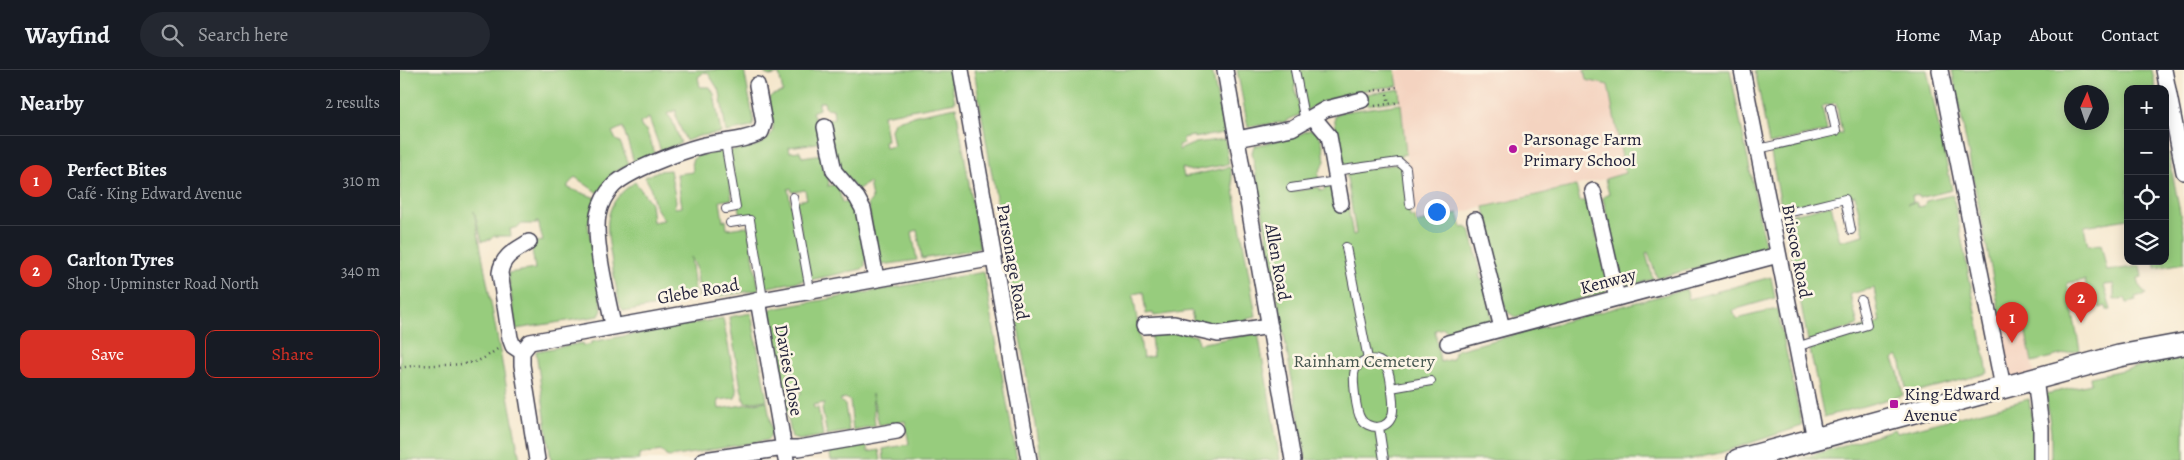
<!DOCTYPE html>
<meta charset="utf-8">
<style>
:root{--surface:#171b24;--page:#242831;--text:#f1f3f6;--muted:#9ea1a6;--line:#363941;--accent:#d93025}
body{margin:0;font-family:Alegreya,serif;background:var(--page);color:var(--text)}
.controls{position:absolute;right:15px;top:15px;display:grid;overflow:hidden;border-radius:10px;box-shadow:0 2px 12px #0003}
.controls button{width:45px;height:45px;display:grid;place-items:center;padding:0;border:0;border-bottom:1px solid var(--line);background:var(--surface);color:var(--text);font:25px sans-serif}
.compass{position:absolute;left:1664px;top:15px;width:45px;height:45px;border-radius:50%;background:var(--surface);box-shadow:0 2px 12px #0003;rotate:3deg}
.you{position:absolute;left:1036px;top:141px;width:18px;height:18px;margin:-12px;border:4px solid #fff;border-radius:50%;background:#1a73e8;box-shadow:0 0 0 8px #1a73e833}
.badge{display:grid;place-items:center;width:32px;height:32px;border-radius:50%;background:var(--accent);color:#fff;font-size:16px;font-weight:700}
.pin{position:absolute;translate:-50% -41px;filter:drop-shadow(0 1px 2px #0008)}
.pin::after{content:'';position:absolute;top:26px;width:18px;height:15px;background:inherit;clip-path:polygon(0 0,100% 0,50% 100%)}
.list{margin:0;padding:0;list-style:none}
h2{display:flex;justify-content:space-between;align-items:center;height:65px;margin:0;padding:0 20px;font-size:21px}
h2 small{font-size:16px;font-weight:400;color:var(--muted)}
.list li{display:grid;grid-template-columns:32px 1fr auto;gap:15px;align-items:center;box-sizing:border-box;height:90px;padding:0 20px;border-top:1px solid var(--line)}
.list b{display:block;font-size:19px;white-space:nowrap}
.list p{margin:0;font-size:16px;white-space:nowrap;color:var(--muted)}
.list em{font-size:16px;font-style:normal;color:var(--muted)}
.actions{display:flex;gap:10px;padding:15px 20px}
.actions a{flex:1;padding:11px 0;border:1px solid var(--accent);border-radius:10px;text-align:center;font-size:18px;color:var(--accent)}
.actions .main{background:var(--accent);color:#fff}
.icon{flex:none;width:28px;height:28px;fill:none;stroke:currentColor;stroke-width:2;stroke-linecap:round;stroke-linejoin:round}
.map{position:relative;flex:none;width:1784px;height:390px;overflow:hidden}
header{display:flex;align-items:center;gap:30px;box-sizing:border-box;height:70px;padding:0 25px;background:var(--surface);border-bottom:1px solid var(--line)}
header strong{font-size:24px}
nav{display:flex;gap:28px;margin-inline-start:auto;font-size:18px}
.search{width:350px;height:45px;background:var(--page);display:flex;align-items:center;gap:12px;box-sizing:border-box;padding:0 18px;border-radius:28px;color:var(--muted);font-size:19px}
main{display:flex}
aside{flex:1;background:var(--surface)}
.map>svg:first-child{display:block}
.built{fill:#f4d3c0}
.green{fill:#97cc7d;stroke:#5c775c;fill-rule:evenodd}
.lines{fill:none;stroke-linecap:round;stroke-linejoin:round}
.lane-casing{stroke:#424051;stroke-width:10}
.street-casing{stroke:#424051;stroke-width:18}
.secondary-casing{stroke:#424051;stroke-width:24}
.path{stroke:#424051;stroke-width:2.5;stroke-dasharray:1 4;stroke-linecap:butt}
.lane{stroke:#fff;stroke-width:8}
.street{stroke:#fff;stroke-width:15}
.secondary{stroke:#fff;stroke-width:21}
.poi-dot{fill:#b5179e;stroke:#fcf5e5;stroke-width:2}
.labels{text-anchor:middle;stroke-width:5;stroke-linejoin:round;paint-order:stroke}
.poi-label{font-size:18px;fill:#22223b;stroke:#fcf5e5;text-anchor:start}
.street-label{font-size:18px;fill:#22223b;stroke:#fcf5e5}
.park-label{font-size:18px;fill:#45554f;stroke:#fcf5e5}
</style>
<header>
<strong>Wayfind</strong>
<div class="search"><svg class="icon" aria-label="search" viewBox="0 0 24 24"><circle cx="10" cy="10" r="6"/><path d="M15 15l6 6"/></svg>Search here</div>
<nav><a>Home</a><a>Map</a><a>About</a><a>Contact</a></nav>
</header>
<main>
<aside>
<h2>Nearby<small>2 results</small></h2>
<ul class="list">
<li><span class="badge">1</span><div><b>Perfect Bites</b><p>Café · King Edward Avenue</p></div><em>310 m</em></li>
<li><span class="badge">2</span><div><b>Carlton Tyres</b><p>Shop · Upminster Road North</p></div><em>340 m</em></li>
</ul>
<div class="actions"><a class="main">Save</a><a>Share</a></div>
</aside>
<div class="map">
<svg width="1784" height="390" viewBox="0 0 1784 390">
<rect width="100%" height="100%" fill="#fcf5e5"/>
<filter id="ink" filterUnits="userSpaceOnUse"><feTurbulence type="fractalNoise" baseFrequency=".02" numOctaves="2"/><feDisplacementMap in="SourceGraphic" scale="10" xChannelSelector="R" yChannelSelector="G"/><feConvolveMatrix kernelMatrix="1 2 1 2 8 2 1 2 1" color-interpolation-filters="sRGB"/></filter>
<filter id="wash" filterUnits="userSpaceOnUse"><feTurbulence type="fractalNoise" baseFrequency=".0096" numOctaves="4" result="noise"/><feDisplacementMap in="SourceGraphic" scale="20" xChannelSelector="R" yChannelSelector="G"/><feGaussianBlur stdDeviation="1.12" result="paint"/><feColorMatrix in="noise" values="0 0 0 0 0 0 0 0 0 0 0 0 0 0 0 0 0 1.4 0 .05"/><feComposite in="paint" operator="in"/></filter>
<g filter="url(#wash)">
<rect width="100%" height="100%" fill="#f5e7cd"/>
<path class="built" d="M 995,0 L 1184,0 L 1186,10 L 1208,15 L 1225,104 L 1016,153 Z
M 1622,245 L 1635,308 L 1603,317 L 1591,251 Z"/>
<path class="green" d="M 0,0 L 344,0 L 354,52 L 352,57 L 326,62 L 320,22 L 308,3 L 304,2 L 298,7 L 300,17 L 310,17 L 314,24 L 321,63 L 299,66 L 286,71 L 276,48 L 276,40 L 267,44 L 272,50 L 281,73 L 261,81 L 249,48 L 240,53 L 242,58 L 246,60 L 255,83 L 234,92 L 223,57 L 212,62 L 216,70 L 220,72 L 229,94 L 213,103 L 198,123 L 175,107 L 168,115 L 168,118 L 196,128 L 188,154 L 202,240 L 199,246 L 116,259 L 108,203 L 135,199 L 131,173 L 143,171 L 138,151 L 136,151 L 137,154 L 121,154 L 119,157 L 110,159 L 111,166 L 94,166 L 91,169 L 82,171 L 74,141 L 120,390 L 0,390 Z
M 364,0 L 549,0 L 555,32 L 483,45 L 487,70 L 484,71 L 485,78 L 494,76 L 491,60 L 494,52 L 521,44 L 556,37 L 580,178 L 522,189 L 517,160 L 512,162 L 517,190 L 482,195 L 480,188 L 477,186 L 468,134 L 472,129 L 469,112 L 457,120 L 436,94 L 428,50 L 434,48 L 433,39 L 426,38 L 424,32 L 419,32 L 419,39 L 412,42 L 416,52 L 420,52 L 421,70 L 417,73 L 389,77 L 390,82 L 400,81 L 402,87 L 423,84 L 425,91 L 422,95 L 424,104 L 428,107 L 429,114 L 427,116 L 438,114 L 442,133 L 453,131 L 457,138 L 467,190 L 465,191 L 465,196 L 462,199 L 410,210 L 396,131 L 407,129 L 405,120 L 392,122 L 391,118 L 388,119 L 406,210 L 363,218 L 352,146 L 341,147 L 330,81 C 347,78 376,76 373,52 C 373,44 369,36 369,28 L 372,25 L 383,22 L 379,4 L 370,6 L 365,4 Z
M 574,0 L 812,0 L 824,63 L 794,68 L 794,66 L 783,68 L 783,74 L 778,75 L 779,80 L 795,73 L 825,69 L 829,94 L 791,101 L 782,98 L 784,107 L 830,97 L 856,246 L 847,248 L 847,252 L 812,258 L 794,254 L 791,241 L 754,246 L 753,243 L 746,244 L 743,222 L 733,224 L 743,288 L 753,286 L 751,266 L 752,262 L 763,258 L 797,266 L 798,274 L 858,263 L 880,390 L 641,390 Z
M 837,0 L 894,0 L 896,15 L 894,16 L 901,44 L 884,52 L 848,57 Z
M 900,0 L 995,0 L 998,16 C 965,20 934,22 906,41 Z
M 1184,0 L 1330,0 L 1366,180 L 1257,208 L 1248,182 L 1246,184 L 1253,209 L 1229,216 L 1223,212 L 1203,129 L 1203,127 L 1209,124 L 1205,109 L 1225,103 L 1208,15 L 1186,10 Z
M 1355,0 L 1527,0 L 1552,120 L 1520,128 L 1519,126 L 1512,125 L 1513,132 L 1507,134 L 1516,132 L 1518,137 L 1524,136 L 1526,131 L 1553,125 L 1588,303 L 1507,324 L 1501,293 L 1497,286 L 1493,290 L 1498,301 L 1503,325 L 1424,347 L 1409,275 L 1480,252 L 1474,218 L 1450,224 L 1458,255 L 1408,271 L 1384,146 L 1431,135 L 1440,171 L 1464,165 L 1455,125 L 1382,141 L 1370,78 L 1442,63 L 1436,33 L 1422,36 L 1427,61 L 1369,74 Z
M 1552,0 L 1752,0 L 1756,19 L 1728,19 L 1728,149 L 1684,156 L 1688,176 L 1701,174 L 1707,201 L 1740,196 L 1742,207 L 1738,208 L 1740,217 L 1746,224 L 1735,227 L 1736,231 L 1727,233 L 1725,228 L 1714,230 L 1714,214 L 1704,215 L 1711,240 L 1707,240 L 1706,236 L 1700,238 L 1699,233 L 1697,232 L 1690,235 L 1685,210 L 1667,213 L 1680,280 L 1632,292 L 1622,245 L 1601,249 ZM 1672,22 L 1702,22 L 1702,52 L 1672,52 Z
M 999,19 L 1000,30 L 967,35 L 966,24 Z
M 1001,34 L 1006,84 L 1001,85 L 1001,87 L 945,97 C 943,87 933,51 935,46 L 941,42 Z
M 909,60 C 924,60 923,80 925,91 L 918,104 L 919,110 L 889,116 L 890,122 L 919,117 L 920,121 L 925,120 L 924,116 L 928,115 L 932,120 L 936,139 L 948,137 L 953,165 L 956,164 L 946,102 L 997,94 L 1002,98 L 1010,147 L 1015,147 L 1016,153 L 1058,143 L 1062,158 L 1066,157 L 1070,160 L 1081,203 L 1079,204 L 1081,210 L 1083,210 L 1092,248 L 1089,253 L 1067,259 L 1067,268 L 1062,260 L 1049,264 L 1044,258 L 1035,260 L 1040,292 L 1053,289 L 1054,282 L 1057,280 L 1286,219 L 1289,229 L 1371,207 L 1375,228 L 1333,240 L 1336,249 L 1377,239 L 1402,356 L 1320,383 L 1286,390 L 906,390 L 852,82 L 854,76 L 896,66 Z
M 1765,66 L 1784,163 L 1784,193 L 1756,198 L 1755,191 L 1765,191 Z
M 324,81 L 332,129 L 320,131 L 323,151 L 326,150 L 327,159 L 348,156 L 359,220 L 300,229 L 296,197 L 291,187 L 296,229 L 229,241 L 223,240 L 220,236 C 217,220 213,203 211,186 C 205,152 204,133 235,112 L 251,133 L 253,152 L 264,150 L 255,136 L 250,116 L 245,107 L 258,101 L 270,100 L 276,131 L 274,138 L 282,137 L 277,104 L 293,102 L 292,90 L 297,86 Z
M 1176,116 L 1180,131 L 1187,131 L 1189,134 L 1208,215 L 1205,222 L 1115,247 L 1106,241 L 1085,157 L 1087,152 L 1084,137 Z
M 584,202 L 617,390 L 484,390 L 483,379 L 509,374 L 505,351 L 479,355 L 472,324 L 475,356 L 453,360 L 450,330 L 445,328 L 440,330 L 445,335 L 449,361 L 427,365 L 422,339 L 424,333 L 413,335 L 414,338 L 418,338 L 423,366 L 399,370 L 392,368 L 384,328 L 401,324 L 400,317 L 383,320 L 369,243 L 372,239 Z
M 351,243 L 367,330 L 345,333 L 341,318 L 329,247 Z
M 323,248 L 337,323 L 335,328 L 318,330 L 319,339 L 367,331 L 372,362 L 368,370 L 270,387 L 266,386 L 262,381 L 239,384 L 240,390 L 151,390 L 136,281 L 183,273 L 183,276 L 191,274 L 191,272 Z
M 1784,287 L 1784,390 L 1651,390 L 1651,362 L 1646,324 L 1691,314 L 1690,307 Z
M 1629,329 L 1634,367 L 1633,390 L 1400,389 L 1495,359 L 1497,363 Z
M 466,373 L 468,382 L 479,380 L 481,390 L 431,390 L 429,379 Z"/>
</g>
<g filter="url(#ink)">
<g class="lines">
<defs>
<path id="lane" d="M 895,0 L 905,52
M 325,72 L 336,137 L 326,139
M 1358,79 L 1436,61 L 1431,37
M 935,101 L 999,92 L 1006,98 L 1010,134
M 891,118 L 937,111
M 393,127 L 410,220
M 1371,147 L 1445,129 L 1451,160
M 330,153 L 350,150 L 363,229
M 946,177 L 968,289
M 1396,277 L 1467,255 L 1461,230
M 970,289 C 976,289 982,291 986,297 C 990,302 990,309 991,315 C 993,330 999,355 977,357 C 971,357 964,354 961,349 C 956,342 952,307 955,300 C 958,293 963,290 970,289 Z
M 991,318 L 1031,311
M 979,357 L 984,390"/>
<path id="street" d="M 561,0 L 629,390
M 825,0 L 893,390
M 1342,0 L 1415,369
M 1540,0 L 1603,317
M 1764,0 L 1784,102
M 913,47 L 929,66 L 941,133
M 425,57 L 434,101 L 457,128 L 463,139 L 476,208
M 837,69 L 892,58 L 926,39 L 962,30
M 1193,121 L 1217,228
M 1075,150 L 1102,258
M 358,230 L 386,390
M 213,255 C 208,229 193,170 198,145 C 200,135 206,123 214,115 C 230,100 279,82 301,76 C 321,71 343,72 361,62 L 364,53 L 357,15
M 744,256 L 774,254 L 818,264 L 870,256
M 1048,273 L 1378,185
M 122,282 L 113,276 L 110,268 L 100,203 C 102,186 116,180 129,172
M 1635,308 L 1641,357 L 1641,390
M 137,390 L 122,295 L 122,282 L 130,272 L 594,188
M 304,390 L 384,378 L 399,378 L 497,361"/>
<path id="secondary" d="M 1338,390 L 1719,286 L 1784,274"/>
</defs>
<use href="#lane" class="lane-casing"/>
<use href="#street" class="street-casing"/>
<use href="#secondary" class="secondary-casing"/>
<path class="path" d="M 986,19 L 989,34
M 971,21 L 997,17
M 975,36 L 1000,32
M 0,298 C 26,292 60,299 82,289 C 88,286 93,282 99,278"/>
<use href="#lane" class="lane"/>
<use href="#street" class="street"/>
<use href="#secondary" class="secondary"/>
</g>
</g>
<g class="poi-dot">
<circle cx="1113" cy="79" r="5"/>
<rect x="1489" y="329" width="10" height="10" rx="2.5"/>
</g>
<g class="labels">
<g class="poi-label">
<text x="1123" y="75">Parsonage Farm<tspan x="1123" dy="21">Primary School</tspan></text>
<text x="1504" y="330">King Edward<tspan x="1504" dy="21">Avenue</tspan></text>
</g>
<g class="street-label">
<text transform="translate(1397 181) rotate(79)" y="6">Briscoe Road</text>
<text transform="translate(613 192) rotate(80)" y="6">Parsonage Road</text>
<text transform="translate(878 192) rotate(80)" y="6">Allen Road</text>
<text transform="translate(1208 211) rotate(-15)" y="6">Kenway</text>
<text transform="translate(298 221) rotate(-10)" y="6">Glebe Road</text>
<text transform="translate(389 300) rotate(80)" y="6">Davies Close</text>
</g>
<g class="park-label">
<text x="964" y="297">Rainham Cemetery</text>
</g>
</g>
</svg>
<div class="controls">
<button>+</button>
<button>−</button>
<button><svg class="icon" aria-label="locate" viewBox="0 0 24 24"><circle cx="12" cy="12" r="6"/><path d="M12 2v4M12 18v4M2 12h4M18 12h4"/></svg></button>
<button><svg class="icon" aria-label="layers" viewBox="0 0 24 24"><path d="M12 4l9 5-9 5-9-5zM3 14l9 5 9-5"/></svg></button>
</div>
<svg class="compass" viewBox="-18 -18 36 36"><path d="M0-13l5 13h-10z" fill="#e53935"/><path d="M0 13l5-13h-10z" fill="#9ea1a6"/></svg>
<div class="you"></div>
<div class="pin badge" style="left:1612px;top:273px">1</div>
<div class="pin badge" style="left:1681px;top:253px">2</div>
</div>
</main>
